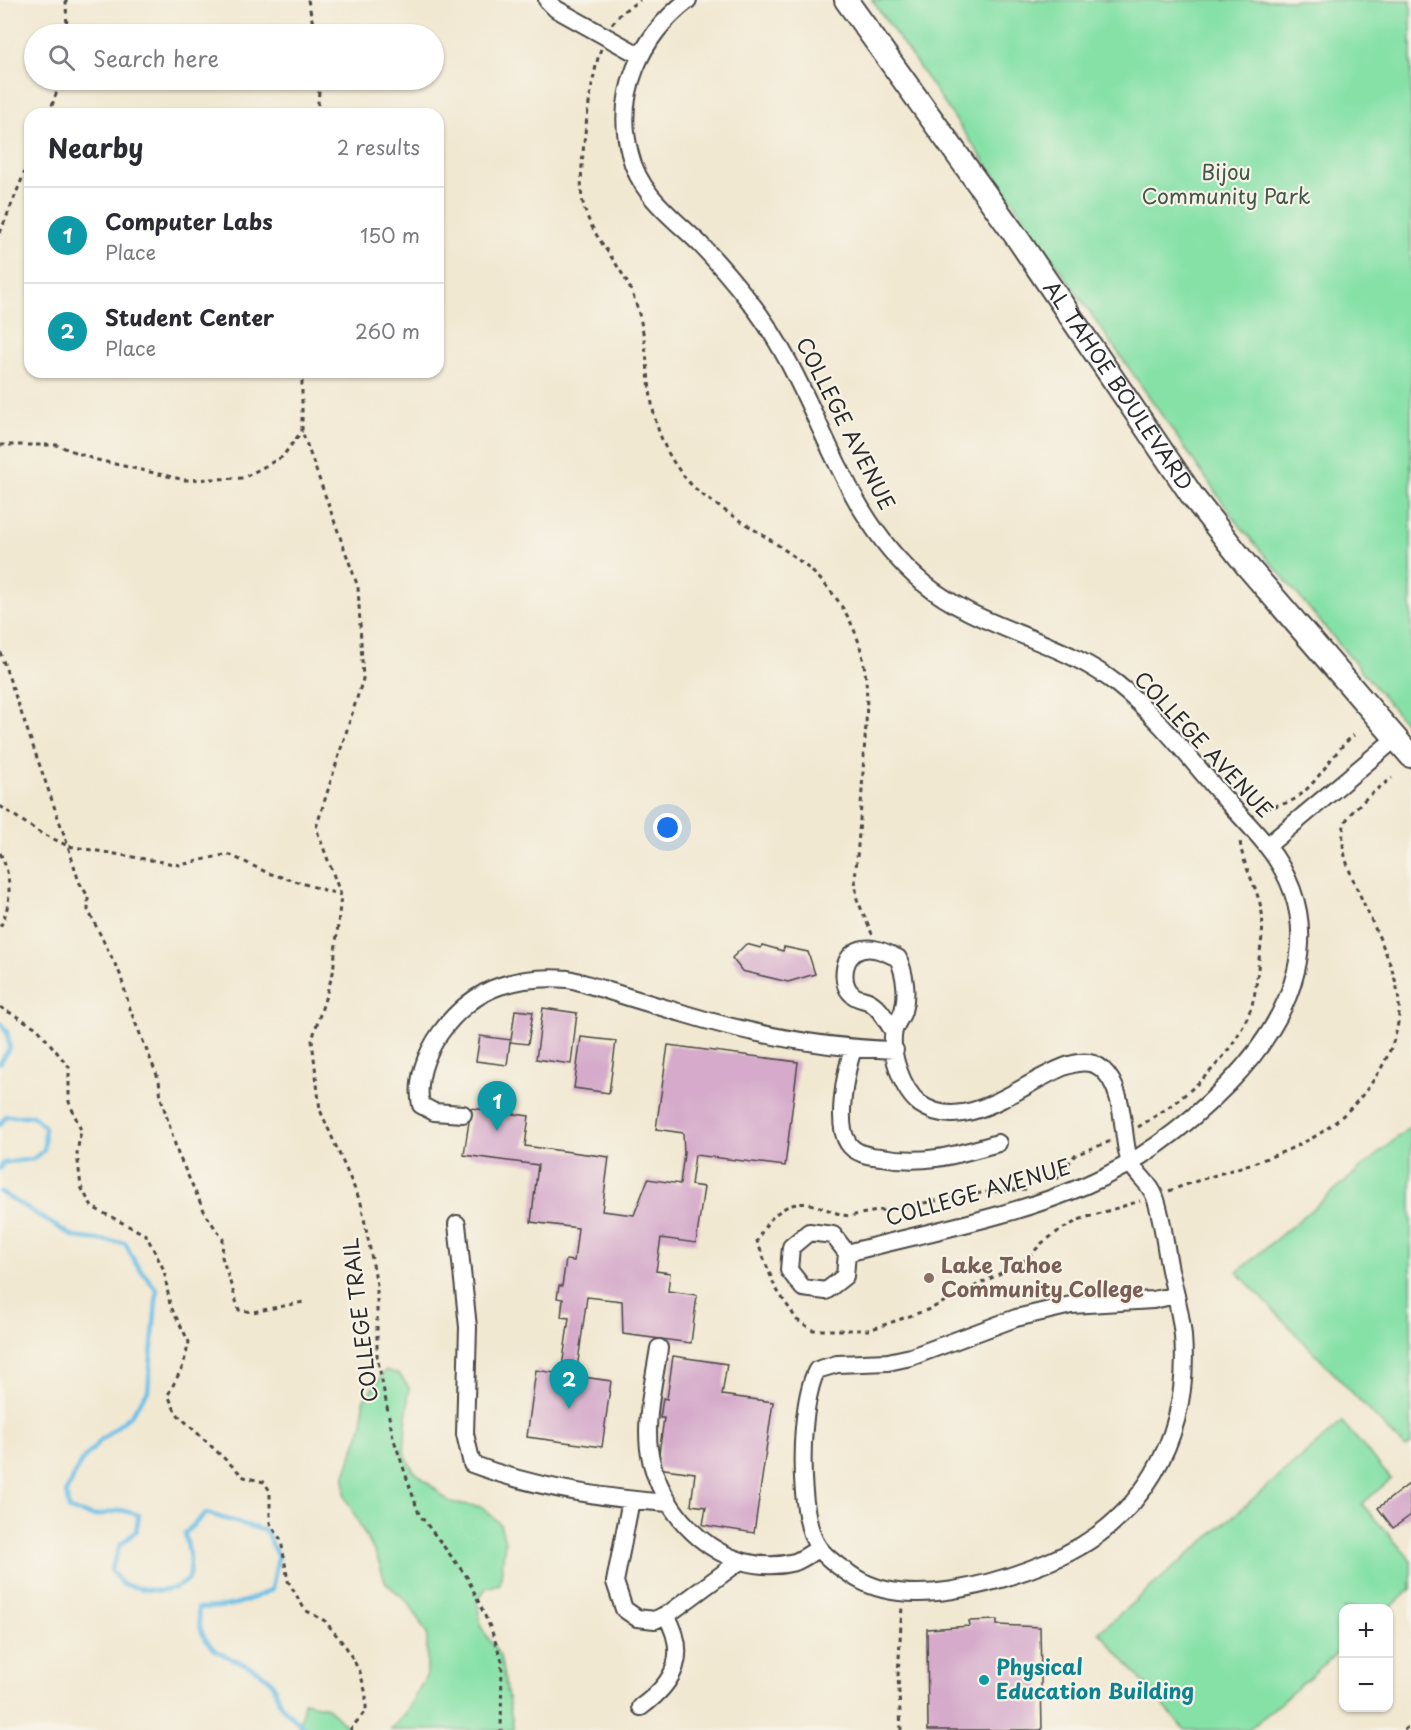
<!DOCTYPE html>
<meta charset="utf-8">
<style>
:root{--surface:#fff;--page:#f2f2f3;--text:#2b2b33;--muted:#7c7c81;--line:#e1e1e2;--accent:#db2777}
body{margin:0;font-family:"Playpen Sans",sans-serif;background:var(--page);color:var(--text)}
.controls{position:absolute;right:18px;bottom:18px;display:grid;overflow:hidden;border-radius:12px;box-shadow:0 2px 4px #0004}
.controls button{width:54px;height:54px;display:grid;place-items:center;padding:0;border:0;border-bottom:2px solid var(--line);background:var(--surface);color:var(--text);font:30px sans-serif}
.you{position:absolute;left:668px;top:828px;width:21px;height:21px;margin:-15px;border:4px solid #fff;border-radius:50%;background:#1a73e8;box-shadow:0 0 0 9px #1a73e833}
.badge{display:grid;place-items:center;width:39px;height:39px;border-radius:50%;background:var(--accent);color:#fff;font-size:20px;font-weight:700}
.pin{position:absolute;translate:-50% -50px;filter:drop-shadow(0 2px 3px #0008)}
.pin::after{content:'';position:absolute;top:32px;width:21px;height:18px;background:inherit;clip-path:polygon(0 0,100% 0,50% 100%)}
.list{margin:0;padding:0;list-style:none}
h2{display:flex;justify-content:space-between;align-items:center;height:78px;margin:0;padding:0 24px;font-size:26px}
h2 small{font-size:20px;font-weight:400;color:var(--muted)}
.list li{display:grid;grid-template-columns:39px 1fr auto;gap:18px;align-items:center;box-sizing:border-box;height:96px;padding:0 24px;border-top:2px solid var(--line)}
.list b{display:block;font-size:22px;white-space:nowrap}
.list p{margin:0;font-size:20px;white-space:nowrap;color:var(--muted)}
.list em{font-size:20px;font-style:normal;color:var(--muted)}
.icon{flex:none;width:33px;height:33px;fill:none;stroke:currentColor;stroke-width:2;stroke-linecap:round;stroke-linejoin:round}
.map{position:relative;flex:none;width:1411px;height:1730px;overflow:hidden}
.search{position:absolute;background:var(--surface);box-shadow:0 2px 4px #0004;left:24px;top:24px;width:420px;height:66px;display:flex;align-items:center;gap:15px;box-sizing:border-box;padding:0 21px;border-radius:33px;color:var(--muted);font-size:22px}
.panel{position:absolute;background:var(--surface);box-shadow:0 2px 4px #0004;left:24px;top:108px;width:420px;height:270px;border-radius:18px}
.map>svg:first-child{display:block}
.green{fill:#86e1a7;stroke:#588669;stroke-width:1.5}
.lines{fill:none;stroke-linecap:round;stroke-linejoin:round}
.stream{stroke:#69bee6;stroke-width:4.5}
.building{fill:#d5aaca}
.minor-casing{stroke:#494744;stroke-width:20}
.major-casing{stroke:#494744;stroke-width:26}
.path{stroke:#494744;stroke-width:3;stroke-dasharray:4.5 4.5;stroke-linecap:butt}
.minor{stroke:#fff;stroke-width:16}
.major{stroke:#fff;stroke-width:22}
.education-dot{fill:#8d6e63;stroke:#f7f3e8;stroke-width:2}
.culture-dot{fill:#0f9aa8;stroke:#f7f3e8;stroke-width:2}
.labels{text-anchor:middle;stroke-width:4.5;stroke-linejoin:round;paint-order:stroke}
.park-label{font-size:21px;fill:#42584a;stroke:#f7f3e8}
.street-label{font-size:21px;fill:#2b2b2b;stroke:#f7f3e8}
.education-label{font-size:21px;font-weight:bold;fill:#785e54;stroke:#f7f3e8;text-anchor:start}
.culture-label{font-size:21px;font-weight:bold;fill:#0d838f;stroke:#f7f3e8;text-anchor:start}
</style>
<div class="map">
<svg width="1411" height="1730" viewBox="0 0 1411 1730">
<rect width="100%" height="100%" fill="#f7f3e8"/>
<filter id="ink" filterUnits="userSpaceOnUse"><feTurbulence type="fractalNoise" baseFrequency=".0167" numOctaves="2"/><feDisplacementMap in="SourceGraphic" scale="12" xChannelSelector="R" yChannelSelector="G"/><feConvolveMatrix kernelMatrix="1 2 1 2 8 2 1 2 1" color-interpolation-filters="sRGB"/></filter>
<filter id="wash" filterUnits="userSpaceOnUse"><feTurbulence type="fractalNoise" baseFrequency=".008" numOctaves="4" result="noise"/><feDisplacementMap in="SourceGraphic" scale="24" xChannelSelector="R" yChannelSelector="G"/><feGaussianBlur stdDeviation="1.35" result="paint"/><feColorMatrix in="noise" values="0 0 0 0 0 0 0 0 0 0 0 0 0 0 0 0 0 1.4 0 .05"/><feComposite in="paint" operator="in"/></filter>
<g filter="url(#wash)">
<rect width="100%" height="100%" fill="#f1e8d1"/>
<path class="green" d="M 872,0 L 1411,0 L 1411,730 L 1235,520 Z
M 1411,1126 L 1411,1444 L 1405,1448 L 1237,1272 Z
M 386,1370 L 400,1375 L 409,1388 L 404,1452 L 413,1470 L 450,1502 L 482,1507 L 500,1524 L 505,1542 L 500,1584 L 486,1588 L 477,1601 L 481,1627 L 500,1656 L 514,1730 L 390,1730 L 404,1715 L 427,1675 L 427,1634 L 409,1603 L 386,1583 L 377,1557 L 345,1497 L 345,1475 L 363,1424 L 363,1401 Z
M 1342,1422 L 1391,1479 L 1362,1504 L 1411,1560 L 1411,1589 L 1389,1609 L 1344,1608 L 1343,1648 L 1249,1730 L 1185,1730 L 1099,1632 Z
M 304,1702 L 327,1707 L 350,1730 L 299,1730 Z"/>
<g class="lines">
<path class="stream" d="M 0,1023 L 7,1032 L 10,1048 L 0,1063
M 0,1125 L 6,1116 L 33,1116 L 45,1127 L 44,1150 L 33,1159 L 3,1163 L 0,1169
M 0,1192 L 74,1237 L 125,1243 L 136,1264 L 157,1290 L 148,1391 L 130,1416 L 100,1441 L 81,1462 L 66,1492 L 69,1510 L 94,1516 L 121,1510 L 139,1515 L 136,1531 L 120,1545 L 111,1570 L 122,1584 C 148,1590 168,1597 189,1579 L 190,1558 L 185,1533 L 206,1513 L 266,1531 L 278,1557 L 272,1589 C 247,1603 226,1608 198,1608 C 199,1662 234,1651 268,1678 C 275,1684 276,1695 280,1703 C 286,1713 298,1722 307,1730"/>
</g>
<g id="blocks">
<path class="building" d="M 746,944 L 761,948 L 762,945 L 783,951 L 784,947 L 808,952 L 815,974 L 788,982 L 742,971 L 732,958 Z
M 543,1008 L 577,1013 L 571,1064 L 536,1059 Z
M 515,1010 L 533,1012 L 528,1044 L 510,1042 L 507,1065 L 476,1061 L 480,1036 L 511,1040 Z
M 581,1037 L 616,1041 L 609,1093 L 574,1088 Z
M 668,1045 L 798,1062 L 785,1166 L 695,1155 L 691,1185 L 704,1187 L 696,1243 L 661,1238 L 656,1271 L 670,1273 L 668,1291 L 697,1295 L 691,1343 L 623,1334 L 622,1301 L 587,1297 L 576,1376 L 611,1381 L 602,1447 L 527,1437 L 536,1370 L 561,1374 L 569,1318 L 561,1317 L 563,1299 L 557,1298 L 559,1286 L 562,1286 L 566,1260 L 574,1261 L 578,1228 L 531,1222 L 538,1165 L 464,1155 L 471,1108 L 529,1116 L 525,1146 L 609,1157 L 602,1211 L 634,1215 L 648,1179 L 680,1184 L 684,1153 L 683,1133 L 656,1129 Z
M 673,1356 L 727,1364 L 722,1395 L 773,1402 L 754,1533 L 703,1525 L 706,1507 L 691,1505 L 695,1473 L 657,1468 L 664,1418 L 660,1418 L 663,1398 L 667,1399 Z
M 1409,1484 L 1411,1515 L 1393,1528 L 1378,1508 Z
M 997,1620 L 997,1625 L 1040,1627 L 1042,1730 L 928,1730 L 927,1629 L 970,1626 L 969,1621 Z"/>
</g>
</g>
<g filter="url(#ink)">
<use href="#blocks" fill-opacity="0" stroke="#494744" stroke-width="1.5"/>
<g class="lines">
<defs>
<path id="minor" d="M 547,0 L 556,9 L 639,55
M 688,0 C 641,36 614,94 630,154 C 640,196 673,217 702,246 C 719,264 735,283 750,302 C 819,389 835,509 922,582 C 980,630 1058,638 1117,684 C 1156,715 1186,754 1218,791 C 1234,810 1252,827 1267,846 C 1332,929 1292,1018 1228,1084 C 1187,1126 1140,1162 1086,1185 C 1015,1216 923,1233 847,1253 L 833,1235 L 809,1232 L 791,1247 L 789,1270 L 803,1288 L 826,1291 L 845,1276 L 847,1253
M 1267,846 L 1396,738
M 893,1031 C 887,1021 881,1009 870,1002 C 865,999 857,999 853,995 C 841,986 842,962 854,953 C 868,943 885,952 898,958 C 905,974 908,994 903,1011 C 901,1018 896,1023 894,1030 C 889,1052 902,1090 920,1104 C 981,1147 1063,1035 1102,1069 C 1122,1087 1122,1120 1126,1145 C 1127,1151 1128,1159 1131,1164 C 1138,1176 1150,1183 1155,1197 C 1163,1219 1165,1246 1170,1270 C 1175,1292 1181,1314 1183,1336 C 1191,1438 1142,1525 1046,1563 C 994,1584 908,1610 856,1578 C 845,1571 827,1559 819,1548 C 796,1518 799,1401 817,1370 L 837,1364 L 888,1362 L 911,1357 L 1016,1318 L 1071,1305 L 1153,1300 L 1176,1295
M 853,1049 C 846,1070 835,1124 848,1143 C 855,1154 869,1156 881,1157 C 926,1165 955,1155 998,1143
M 463,1114 L 434,1112 L 421,1105 C 411,1058 456,1000 500,986 C 521,979 546,977 568,979 C 579,981 591,986 603,989 C 630,998 658,1006 685,1014 C 754,1035 823,1048 895,1050
M 457,1224 L 468,1327 L 465,1434 L 472,1464 C 535,1488 601,1498 668,1503
M 659,1348 C 654,1381 645,1416 649,1449 C 658,1515 724,1581 795,1562 C 803,1559 811,1553 819,1548
M 631,1500 L 615,1582 L 624,1609 L 637,1618 L 655,1620 L 671,1612 L 740,1561
M 641,1707 C 675,1682 689,1655 666,1615"/>
<g id="major">
<path id="s1" d="M 846,0 L 1018,239 L 1193,497 L 1247,566 L 1411,756"/>
</g>
</defs>
<use href="#minor" class="minor-casing"/>
<use href="#major" class="major-casing"/>
<path class="path" d="M 66,0 L 67,34
M 308,0 L 315,34
M 612,24 L 622,12 L 640,0
M 601,49 C 591,73 578,173 582,198 C 588,235 619,260 632,293 C 659,360 634,418 687,480 C 700,495 718,506 735,517 C 785,550 831,574 855,632 C 871,672 867,711 864,753 C 862,795 859,837 855,879 L 857,899 L 872,934
M 49,114 L 61,80
M 317,114 L 320,80
M 0,233 L 30,159
M 302,372 L 302,431 L 358,587 L 363,679 L 316,828 L 341,895 L 333,973 L 312,1040 L 320,1110 L 361,1203 L 377,1285 L 377,1356 L 393,1437 L 419,1514 L 467,1577 L 491,1629 L 502,1661 L 501,1730
M 0,445 L 57,445 L 93,459 L 185,480 L 243,478 L 282,457 L 302,431
M 0,652 L 68,846 L 180,865 L 228,854 L 268,873 L 341,895
M 0,806 L 39,832 L 68,846 L 79,882 L 88,896 L 88,910 L 120,974 L 131,1012 L 159,1080 L 161,1098 L 178,1154 L 206,1215 L 223,1239 L 222,1257 L 239,1310 L 253,1312 L 304,1302
M 1258,814 C 1268,805 1282,806 1293,800 C 1318,785 1331,753 1354,735
M 0,853 C 12,875 12,905 0,927
M 0,1007 L 37,1028 L 69,1067 L 69,1102 L 81,1130 L 77,1153 L 81,1187 L 92,1207 L 146,1235 L 164,1270 L 170,1305 L 189,1342 L 183,1366 L 168,1395 L 176,1413 L 244,1477 L 264,1482 L 270,1491 L 270,1523 L 281,1540 L 288,1581 L 305,1610 L 325,1621 L 346,1647 L 360,1672 L 366,1694 L 366,1710 L 350,1730
M 1138,1127 C 1183,1100 1228,1064 1249,1013 C 1256,997 1257,977 1259,959 C 1261,944 1264,929 1262,913 C 1258,887 1241,864 1240,839
M 1057,1179 L 1075,1155 L 1111,1141
M 1026,1189 L 987,1192 L 849,1216 C 837,1214 829,1210 817,1206 C 788,1196 768,1217 757,1241 L 775,1287 L 797,1320 L 813,1330 L 869,1330 L 930,1309 L 1005,1271 L 1027,1259 L 1042,1243 L 1060,1230 L 1081,1219 L 1140,1201
M 1169,1191 C 1217,1172 1279,1160 1322,1132 C 1361,1106 1402,1052 1399,1003 C 1397,970 1377,934 1364,904 C 1354,881 1338,852 1344,826 C 1347,811 1379,788 1392,778
M 901,1730 L 898,1676 L 902,1606
M 1404,1730 L 1411,1724"/>
<use href="#minor" class="minor"/>
<use href="#major" class="major"/>
</g>
</g>
<circle class="education-dot" cx="929" cy="1278" r="6"/>
<circle class="culture-dot" cx="984" cy="1680" r="6"/>
<g class="labels">
<g class="park-label">
<text x="1226" y="180">Bijou<tspan x="1226" dy="24">Community Park</tspan></text>
</g>
<g class="street-label">
<text dy="7" stroke="none"><textPath href="#s1" startOffset="472">AL TAHOE BOULEVARD</textPath></text>
<text transform="translate(845 424) rotate(63)" y="7">COLLEGE AVENUE</text>
<text transform="translate(1203 745) rotate(47)" y="7">COLLEGE AVENUE</text>
<text transform="translate(978 1193) rotate(-16)" y="7">COLLEGE AVENUE</text>
<text transform="translate(361 1320) rotate(-97)" y="7">COLLEGE TRAIL</text>
</g>
<g class="education-label">
<text x="941" y="1273">Lake Tahoe<tspan x="941" dy="24">Community College</tspan></text>
</g>
<g class="culture-label">
<text x="996" y="1675">Physical<tspan x="996" dy="24">Education Building</tspan></text>
</g>
</g>
</svg>
<div class="controls">
<button>+</button>
<button>−</button>
</div>
<div class="you"></div>
<div class="pin badge" style="left:497px;top:1131px;background:#0f9aa8">1</div>
<div class="pin badge" style="left:569px;top:1409px;background:#0f9aa8">2</div>
<div class="search"><svg class="icon" aria-label="search" viewBox="0 0 24 24"><circle cx="10" cy="10" r="6"/><path d="M15 15l6 6"/></svg>Search here</div>
<section class="panel">
<h2>Nearby<small>2 results</small></h2>
<ul class="list">
<li><span class="badge" style="background:#0f9aa8">1</span><div><b>Computer Labs</b><p>Place</p></div><em>150 m</em></li>
<li><span class="badge" style="background:#0f9aa8">2</span><div><b>Student Center</b><p>Place</p></div><em>260 m</em></li>
</ul>
</section>
</div>
